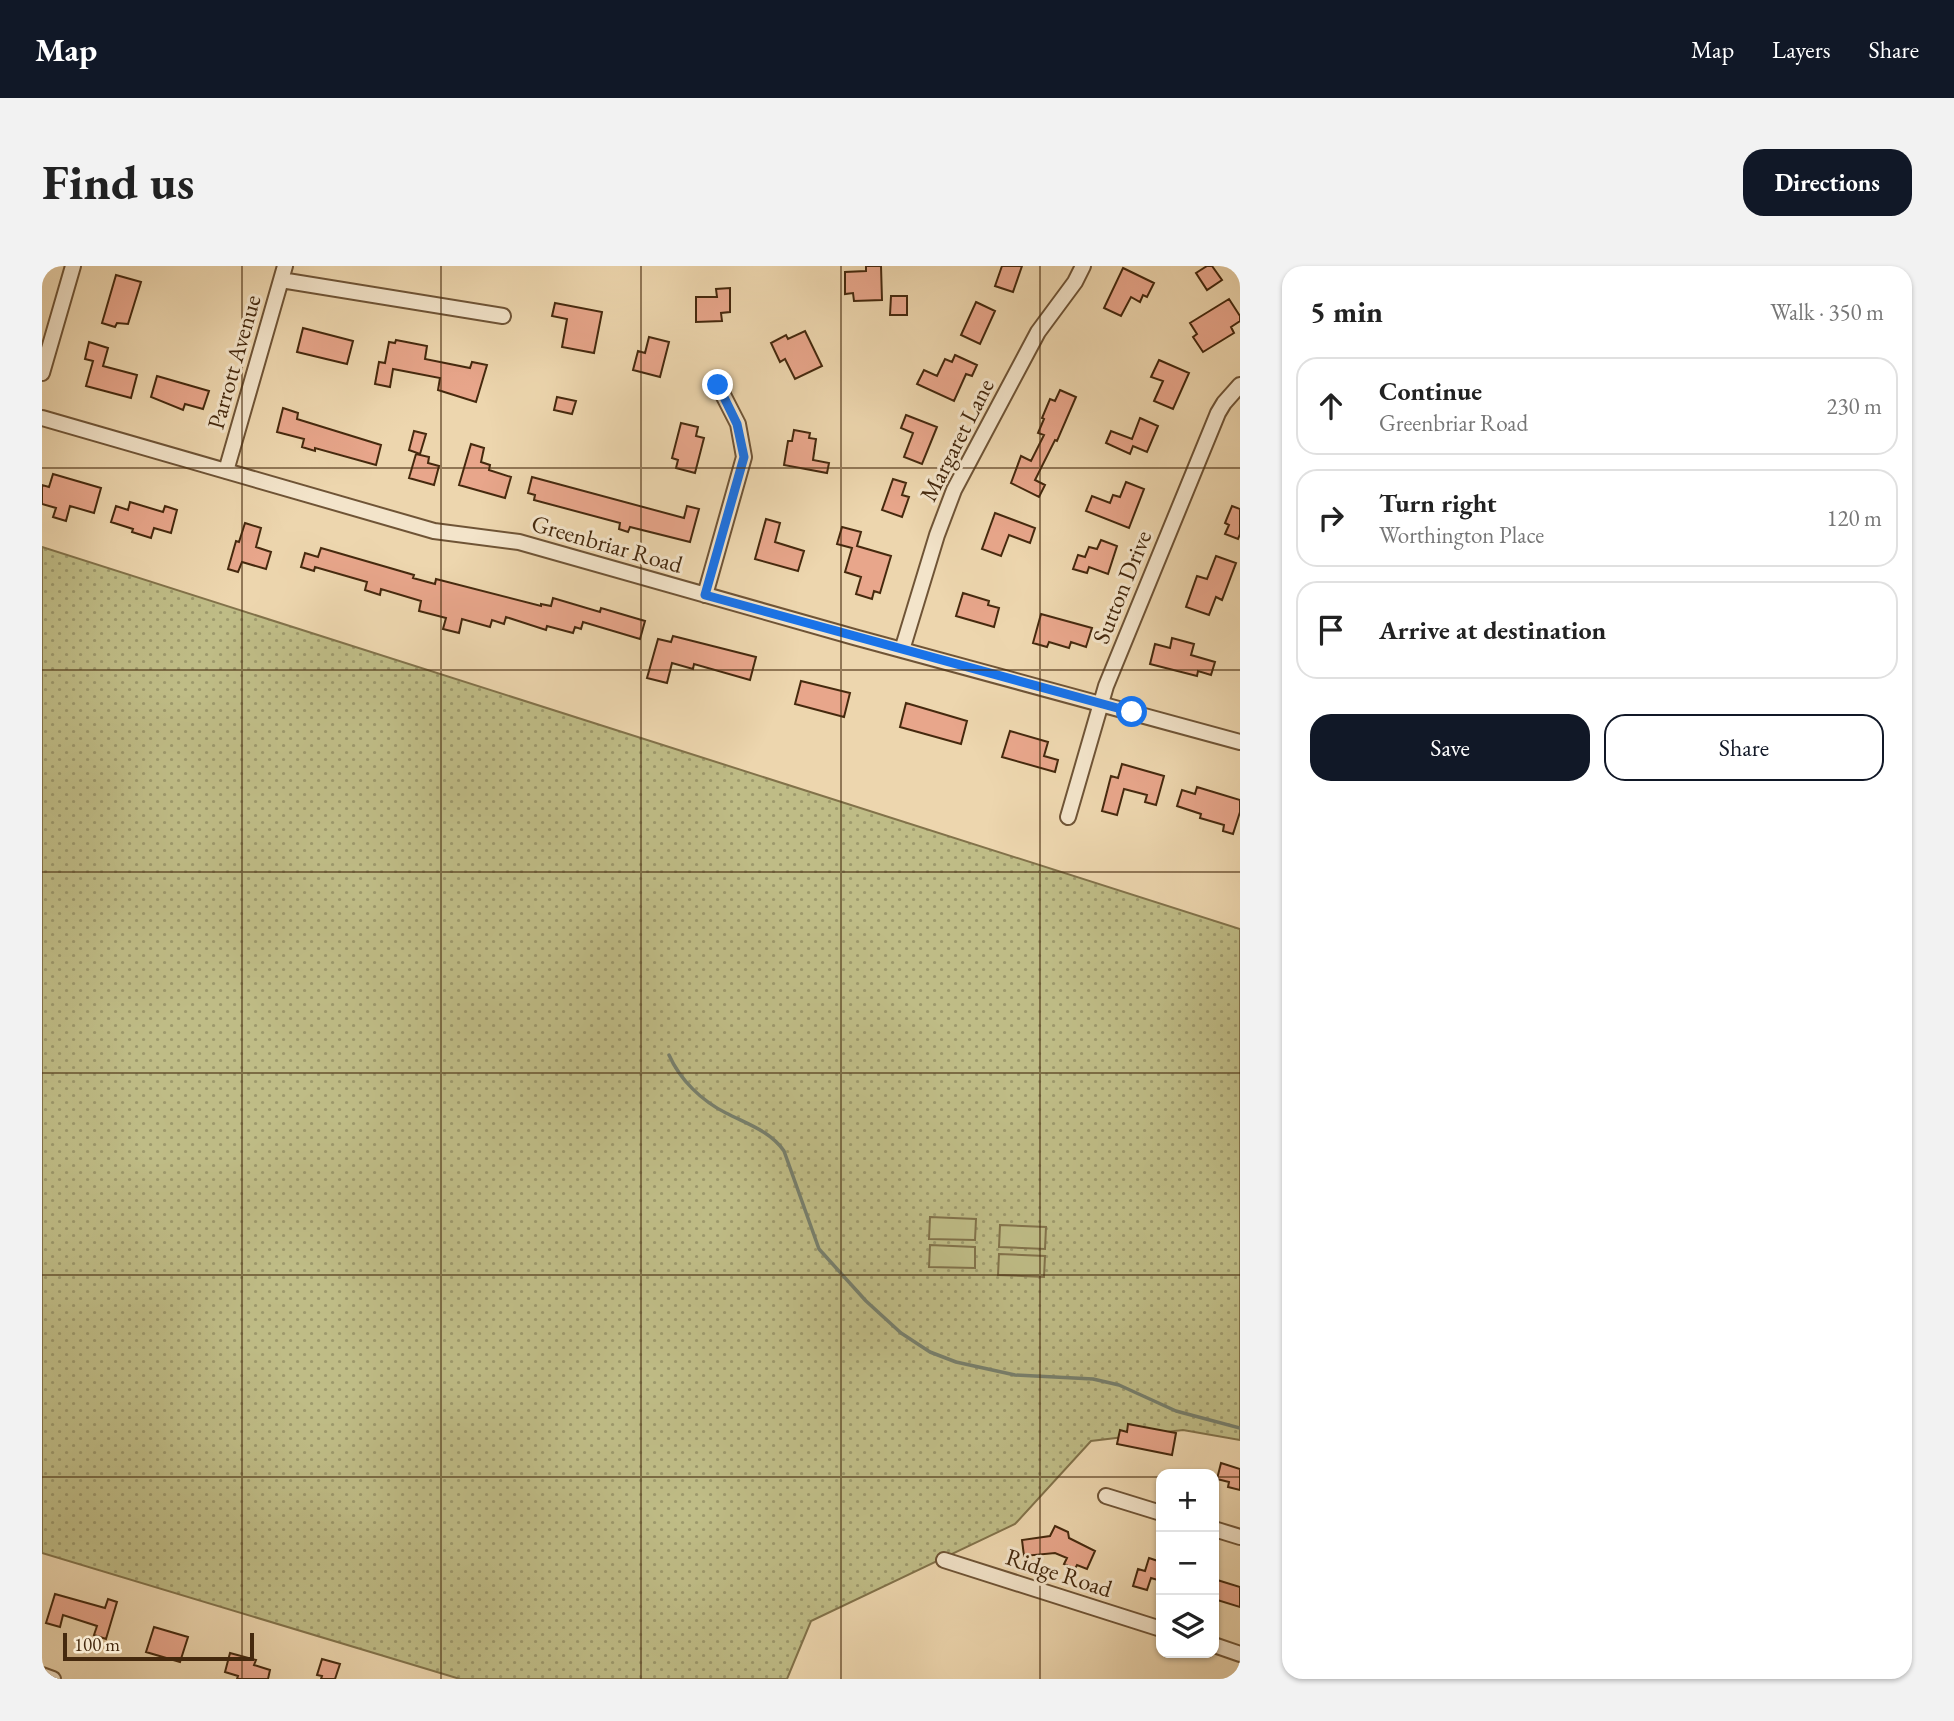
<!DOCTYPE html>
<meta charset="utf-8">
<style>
:root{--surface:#fff;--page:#f2f2f2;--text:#222;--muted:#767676;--line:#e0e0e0;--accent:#111827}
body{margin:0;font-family:"EB Garamond",serif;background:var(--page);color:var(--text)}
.controls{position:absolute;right:21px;bottom:21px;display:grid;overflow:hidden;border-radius:14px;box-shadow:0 2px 5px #0004}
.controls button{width:63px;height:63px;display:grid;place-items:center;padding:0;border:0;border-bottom:2px solid var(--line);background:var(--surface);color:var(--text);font:35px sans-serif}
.scale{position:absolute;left:21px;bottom:18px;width:191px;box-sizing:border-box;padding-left:7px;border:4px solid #45290e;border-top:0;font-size:19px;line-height:24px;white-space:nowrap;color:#45290e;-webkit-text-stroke:5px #f3e4ca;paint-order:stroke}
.stop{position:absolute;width:21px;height:21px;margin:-16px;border:5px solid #1a73e8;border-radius:50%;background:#fff}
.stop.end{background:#1a73e8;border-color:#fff;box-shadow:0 2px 7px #0008}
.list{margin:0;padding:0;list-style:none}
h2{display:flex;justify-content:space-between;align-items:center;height:91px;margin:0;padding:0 28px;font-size:30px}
h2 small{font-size:23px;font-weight:400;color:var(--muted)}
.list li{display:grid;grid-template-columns:46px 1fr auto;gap:21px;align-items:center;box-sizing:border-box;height:98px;margin:0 14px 14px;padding:0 14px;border:2px solid var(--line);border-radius:21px}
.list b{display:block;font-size:26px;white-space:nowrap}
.list p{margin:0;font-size:23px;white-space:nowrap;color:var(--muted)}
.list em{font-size:23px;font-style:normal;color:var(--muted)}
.actions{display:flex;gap:14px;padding:21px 28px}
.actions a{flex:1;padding:16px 0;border:2px solid var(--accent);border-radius:21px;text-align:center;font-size:24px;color:var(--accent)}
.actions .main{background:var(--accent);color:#fff}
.icon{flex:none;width:38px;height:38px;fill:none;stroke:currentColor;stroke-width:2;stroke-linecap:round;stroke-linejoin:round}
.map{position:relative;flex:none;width:1198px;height:1413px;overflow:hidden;border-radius:21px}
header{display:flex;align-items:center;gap:42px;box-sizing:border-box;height:98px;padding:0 35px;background:var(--accent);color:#fff}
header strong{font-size:33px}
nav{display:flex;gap:38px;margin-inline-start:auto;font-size:24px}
.intro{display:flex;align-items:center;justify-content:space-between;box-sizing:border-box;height:168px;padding:0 42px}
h1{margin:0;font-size:49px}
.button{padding:18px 32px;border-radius:21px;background:var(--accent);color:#fff;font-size:24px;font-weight:700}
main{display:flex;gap:42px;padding:0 42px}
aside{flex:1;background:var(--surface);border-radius:21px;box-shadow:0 2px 5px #0004}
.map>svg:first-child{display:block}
.grass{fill:url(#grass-dots);stroke:#82724a;stroke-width:2}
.pitch{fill:#bfbc86;stroke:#82724a;stroke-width:2}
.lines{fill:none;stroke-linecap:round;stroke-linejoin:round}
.stream{stroke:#777f6c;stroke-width:3.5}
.building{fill:#e8a68b;stroke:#45290e;stroke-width:2}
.minor-casing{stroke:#6f5436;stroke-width:18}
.minor{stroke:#f3e4ca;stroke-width:14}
.route{stroke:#1a73e8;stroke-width:9}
.grid{fill:none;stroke:#45290e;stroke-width:2;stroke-opacity:0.55}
.labels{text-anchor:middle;stroke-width:6;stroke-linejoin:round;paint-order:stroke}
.street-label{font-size:24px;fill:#45290e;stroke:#f3e4ca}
</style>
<header>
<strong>Map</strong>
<nav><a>Map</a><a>Layers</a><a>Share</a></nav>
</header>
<div class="intro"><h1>Find us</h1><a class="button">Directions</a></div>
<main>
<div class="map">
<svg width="1198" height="1413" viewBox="0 0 1198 1413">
<defs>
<pattern id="grass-dots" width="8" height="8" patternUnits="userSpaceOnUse" patternTransform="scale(1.75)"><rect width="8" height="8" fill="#bfbc86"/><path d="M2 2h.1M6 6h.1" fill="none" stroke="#9d996c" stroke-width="1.8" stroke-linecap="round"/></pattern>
</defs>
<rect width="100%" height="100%" fill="#edd6ae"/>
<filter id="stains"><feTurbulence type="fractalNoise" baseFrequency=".00286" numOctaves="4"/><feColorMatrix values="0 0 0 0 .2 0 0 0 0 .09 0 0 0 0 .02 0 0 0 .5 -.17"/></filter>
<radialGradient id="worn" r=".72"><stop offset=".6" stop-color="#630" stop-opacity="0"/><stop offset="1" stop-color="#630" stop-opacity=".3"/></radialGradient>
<path class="grass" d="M 0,281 L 1198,663 L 1198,1174 L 1141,1164 L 1049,1175 L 973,1258 L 769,1355 L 745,1413 L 418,1413 L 0,1287 Z"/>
<path class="pitch" d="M 888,951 L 934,953 L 933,974 L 887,973 Z
M 958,959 L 1004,961 L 1003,983 L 957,981 Z
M 888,979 L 933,981 L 933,1002 L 887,1001 Z
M 957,988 L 1003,990 L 1002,1011 L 956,1009 Z"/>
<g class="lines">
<path class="stream" d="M 627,789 C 638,814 660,835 684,847 C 705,858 728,865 742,885 L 777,983 L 824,1035 L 859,1067 L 888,1086 L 914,1096 L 973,1109 L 1051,1113 L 1077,1119 L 1134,1145 L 1198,1162"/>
</g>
<path class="building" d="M 824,0 L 839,0 L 840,34 L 812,35 L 811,27 L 803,28 L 803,6 L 824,5 Z
M 960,0 L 980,0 L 971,26 L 953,20 Z
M 1165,0 L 1170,0 L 1180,14 L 1165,24 L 1154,7 Z
M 1081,2 L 1112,17 L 1105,31 L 1101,29 L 1098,36 L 1089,31 L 1079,50 L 1062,42 Z
M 74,9 L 99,16 L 86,58 L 75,57 L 73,61 L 60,57 Z
M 688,22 L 688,46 L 679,47 L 680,55 L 654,56 L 654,31 L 675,31 L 674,23 Z
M 849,30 L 865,30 L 865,49 L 848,49 Z
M 1187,33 L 1198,50 L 1198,55 L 1189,61 L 1192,67 L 1161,86 L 1151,71 L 1155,68 L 1148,57 Z
M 934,36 L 953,45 L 938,78 L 919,69 Z
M 513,37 L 560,46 L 552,87 L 520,81 L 525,53 L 510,50 Z
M 261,62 L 311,75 L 305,98 L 255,86 Z
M 763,65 L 780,100 L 753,113 L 743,93 L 738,96 L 729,77 L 744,69 L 746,73 Z
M 607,71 L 627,76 L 618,111 L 591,104 L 596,85 L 603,87 Z
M 354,74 L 385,80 L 383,93 L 428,102 L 430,96 L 445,99 L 434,136 L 396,124 L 398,112 L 351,103 L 348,121 L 333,118 L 337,96 L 343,97 L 347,76 L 353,77 Z
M 47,76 L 66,82 L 61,100 L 95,109 L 89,132 L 44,120 L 51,95 L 43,93 Z
M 913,89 L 935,99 L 930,110 L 924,108 L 912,135 L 875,118 L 882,104 L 895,110 L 903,93 L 910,96 Z
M 1117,94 L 1147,107 L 1131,143 L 1112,135 L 1121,115 L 1109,111 Z
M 115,110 L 167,125 L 161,143 L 143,138 L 141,144 L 109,131 Z
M 1018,124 L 1034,131 L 1015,175 L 1013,174 L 993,214 L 1003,219 L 997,231 L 969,217 L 979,190 L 989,195 L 1002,169 L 996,167 L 1002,153 L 1000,152 L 1008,133 L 1013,135 Z
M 515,131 L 534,135 L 530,148 L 512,144 Z
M 241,142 L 256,147 L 255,153 L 339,179 L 334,199 L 273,182 L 273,185 L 260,181 L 262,173 L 235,166 Z
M 864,149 L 895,161 L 880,198 L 862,191 L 871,167 L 859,162 Z
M 1098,152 L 1116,160 L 1105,186 L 1091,180 L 1088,188 L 1064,177 L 1069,165 L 1090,173 Z
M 639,157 L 656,161 L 654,170 L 662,172 L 653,207 L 634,202 L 636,194 L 630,192 Z
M 752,164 L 768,167 L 767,172 L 774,173 L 771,194 L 787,197 L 785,207 L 742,199 L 746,175 L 750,175 Z
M 372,165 L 384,168 L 378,188 L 367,184 Z
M 429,178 L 442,182 L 439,196 L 448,199 L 447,204 L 469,211 L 463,232 L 417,219 Z
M 374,188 L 387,191 L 386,197 L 397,200 L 392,219 L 367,212 Z
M 11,208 L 59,222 L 52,247 L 28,240 L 24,255 L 11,251 L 14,242 L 0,238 L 0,219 L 7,221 Z
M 490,211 L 642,252 L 645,240 L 657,243 L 648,276 L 588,261 L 586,266 L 577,263 L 578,257 L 492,234 L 493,229 L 486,227 Z
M 851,213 L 864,217 L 860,229 L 867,231 L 860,251 L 840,244 Z
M 1084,216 L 1102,223 L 1087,262 L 1044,245 L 1050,230 L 1068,237 L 1071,229 L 1078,231 Z
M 88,236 L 121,246 L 123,240 L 135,244 L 129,267 L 112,262 L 109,272 L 90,266 L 91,263 L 69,256 L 74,240 L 86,244 Z
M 1190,240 L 1198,243 L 1198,268 L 1196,273 L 1183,268 L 1187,259 L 1183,257 Z
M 953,247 L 993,262 L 988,277 L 967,269 L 959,290 L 940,283 Z
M 724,253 L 738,257 L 733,276 L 762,285 L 756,305 L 713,293 Z
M 203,257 L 219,262 L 214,281 L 229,286 L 224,303 L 200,296 L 196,306 L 186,303 L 194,275 L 197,276 Z
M 800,261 L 819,266 L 815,280 L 849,290 L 838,327 L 832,325 L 830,333 L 814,328 L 819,311 L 803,306 L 810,282 L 795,278 Z
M 1059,274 L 1075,280 L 1066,308 L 1047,301 L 1045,307 L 1031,303 L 1036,289 L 1043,291 L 1047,281 L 1055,283 Z
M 279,282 L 372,309 L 371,312 L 393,318 L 394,313 L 499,340 L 499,338 L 509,340 L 511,332 L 558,346 L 559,342 L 603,355 L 598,373 L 541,356 L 539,363 L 533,361 L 531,367 L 505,360 L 504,364 L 464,351 L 462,358 L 450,354 L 448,361 L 420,353 L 417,367 L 401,363 L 404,352 L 377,345 L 379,335 L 339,323 L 338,329 L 323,324 L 325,316 L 273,301 L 272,305 L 259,301 L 263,287 L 276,291 Z
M 1174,290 L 1194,297 L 1180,334 L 1174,331 L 1167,349 L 1144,341 L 1155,310 L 1165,313 Z
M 921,327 L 947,335 L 946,339 L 957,342 L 952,361 L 914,350 Z
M 999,348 L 1050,362 L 1044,381 L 1029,376 L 1027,382 L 1007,376 L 1005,381 L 991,377 Z
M 631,370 L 714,391 L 708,414 L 652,398 L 651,403 L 630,397 L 625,417 L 605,412 L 616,373 L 629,376 Z
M 1130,372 L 1152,378 L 1149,389 L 1173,396 L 1169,409 L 1156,405 L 1155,410 L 1108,398 L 1113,378 L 1128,382 Z
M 759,415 L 808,427 L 802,451 L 753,438 Z
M 864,437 L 925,455 L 919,478 L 858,461 Z
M 968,465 L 1006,476 L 1002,490 L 1016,494 L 1013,506 L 960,491 Z
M 1080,498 L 1122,510 L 1114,539 L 1103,536 L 1105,529 L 1082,523 L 1075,549 L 1060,545 L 1069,510 L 1076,512 Z
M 1155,521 L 1198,534 L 1198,546 L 1191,568 L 1181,565 L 1182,559 L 1158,552 L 1159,548 L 1135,540 L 1140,524 L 1153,528 Z
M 1086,1158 L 1134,1167 L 1130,1189 L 1075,1178 L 1078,1164 L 1085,1166 Z
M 1179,1197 L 1198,1203 L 1198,1224 L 1186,1221 L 1187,1216 L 1175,1213 Z
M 1013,1260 L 1026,1266 L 1027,1272 L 1053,1285 L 1045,1303 L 1035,1299 L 1033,1303 L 1022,1298 L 1025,1292 L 1013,1287 L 982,1290 L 980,1274 L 1008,1270 Z
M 1107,1292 L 1119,1296 L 1119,1315 L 1109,1312 L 1105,1324 L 1091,1320 L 1096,1303 L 1103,1305 Z
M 1172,1313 L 1198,1321 L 1198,1341 L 1172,1333 Z
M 13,1328 L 63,1342 L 66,1333 L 75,1336 L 64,1373 L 52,1369 L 55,1360 L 21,1349 L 18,1361 L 4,1357 Z
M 112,1361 L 146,1371 L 138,1396 L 104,1386 Z
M 188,1387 L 214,1394 L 212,1399 L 228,1404 L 226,1413 L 195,1413 L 196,1410 L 183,1406 Z
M 280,1393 L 298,1398 L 293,1413 L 279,1413 L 280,1410 L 275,1409 Z"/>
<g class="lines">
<defs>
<path id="minor" d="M 239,14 L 461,50
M 0,107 L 31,0
M 0,152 L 392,265 L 477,276 L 812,371 L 1198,476
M 184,205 L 243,0
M 663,329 L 702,191 L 696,158 L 676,119
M 860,384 L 895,269 L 912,224 L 996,66 L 1033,16 L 1041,0
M 1026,551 L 1064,420 L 1176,147 L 1182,137 L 1198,119
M 1064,1230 L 1119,1247
M 1172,1263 L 1198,1271
M 902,1294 L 1119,1363
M 1172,1379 L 1198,1388
M 0,1409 L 11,1413"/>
</defs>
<use href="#minor" class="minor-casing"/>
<use href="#minor" class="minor"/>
</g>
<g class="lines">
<path class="route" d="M 676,119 L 695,158 L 702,191 L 663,329 L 1090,446"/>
</g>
<path class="grid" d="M 200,0 L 200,1413M 399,0 L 399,1413M 599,0 L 599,1413M 799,0 L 799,1413M 998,0 L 998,1413M 0,202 L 1198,202M 0,404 L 1198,404M 0,606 L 1198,606M 0,807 L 1198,807M 0,1009 L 1198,1009M 0,1211 L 1119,1211M 1172,1211 L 1198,1211"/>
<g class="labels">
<g class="street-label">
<text transform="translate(192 96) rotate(-74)" y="8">Parrott Avenue</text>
<text transform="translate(915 174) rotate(-63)" y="8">Margaret Lane</text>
<text transform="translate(565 278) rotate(16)" y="8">Greenbriar Road</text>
<text transform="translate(1080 321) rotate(-68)" y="8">Sutton Drive</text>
<text transform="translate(1017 1307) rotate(18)" y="8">Ridge Road</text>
</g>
</g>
<rect width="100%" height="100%" filter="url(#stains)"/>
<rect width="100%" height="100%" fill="url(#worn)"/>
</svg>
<div class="controls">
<button>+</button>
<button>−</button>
<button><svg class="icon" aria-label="layers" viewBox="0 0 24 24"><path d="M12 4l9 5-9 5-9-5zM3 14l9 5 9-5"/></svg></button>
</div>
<div class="scale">100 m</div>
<div class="stop" style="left:1090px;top:446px"></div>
<div class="stop end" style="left:676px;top:119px"></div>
</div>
<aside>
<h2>5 min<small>Walk · 350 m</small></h2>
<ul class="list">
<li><svg class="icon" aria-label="ahead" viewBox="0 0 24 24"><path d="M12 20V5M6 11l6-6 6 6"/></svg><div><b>Continue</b><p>Greenbriar Road</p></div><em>230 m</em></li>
<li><svg class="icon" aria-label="right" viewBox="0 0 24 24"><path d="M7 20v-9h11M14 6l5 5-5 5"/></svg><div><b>Turn right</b><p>Worthington Place</p></div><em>120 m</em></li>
<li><svg class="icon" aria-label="arrive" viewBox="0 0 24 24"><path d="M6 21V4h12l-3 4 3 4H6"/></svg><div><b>Arrive at destination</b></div></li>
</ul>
<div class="actions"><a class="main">Save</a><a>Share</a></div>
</aside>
</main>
